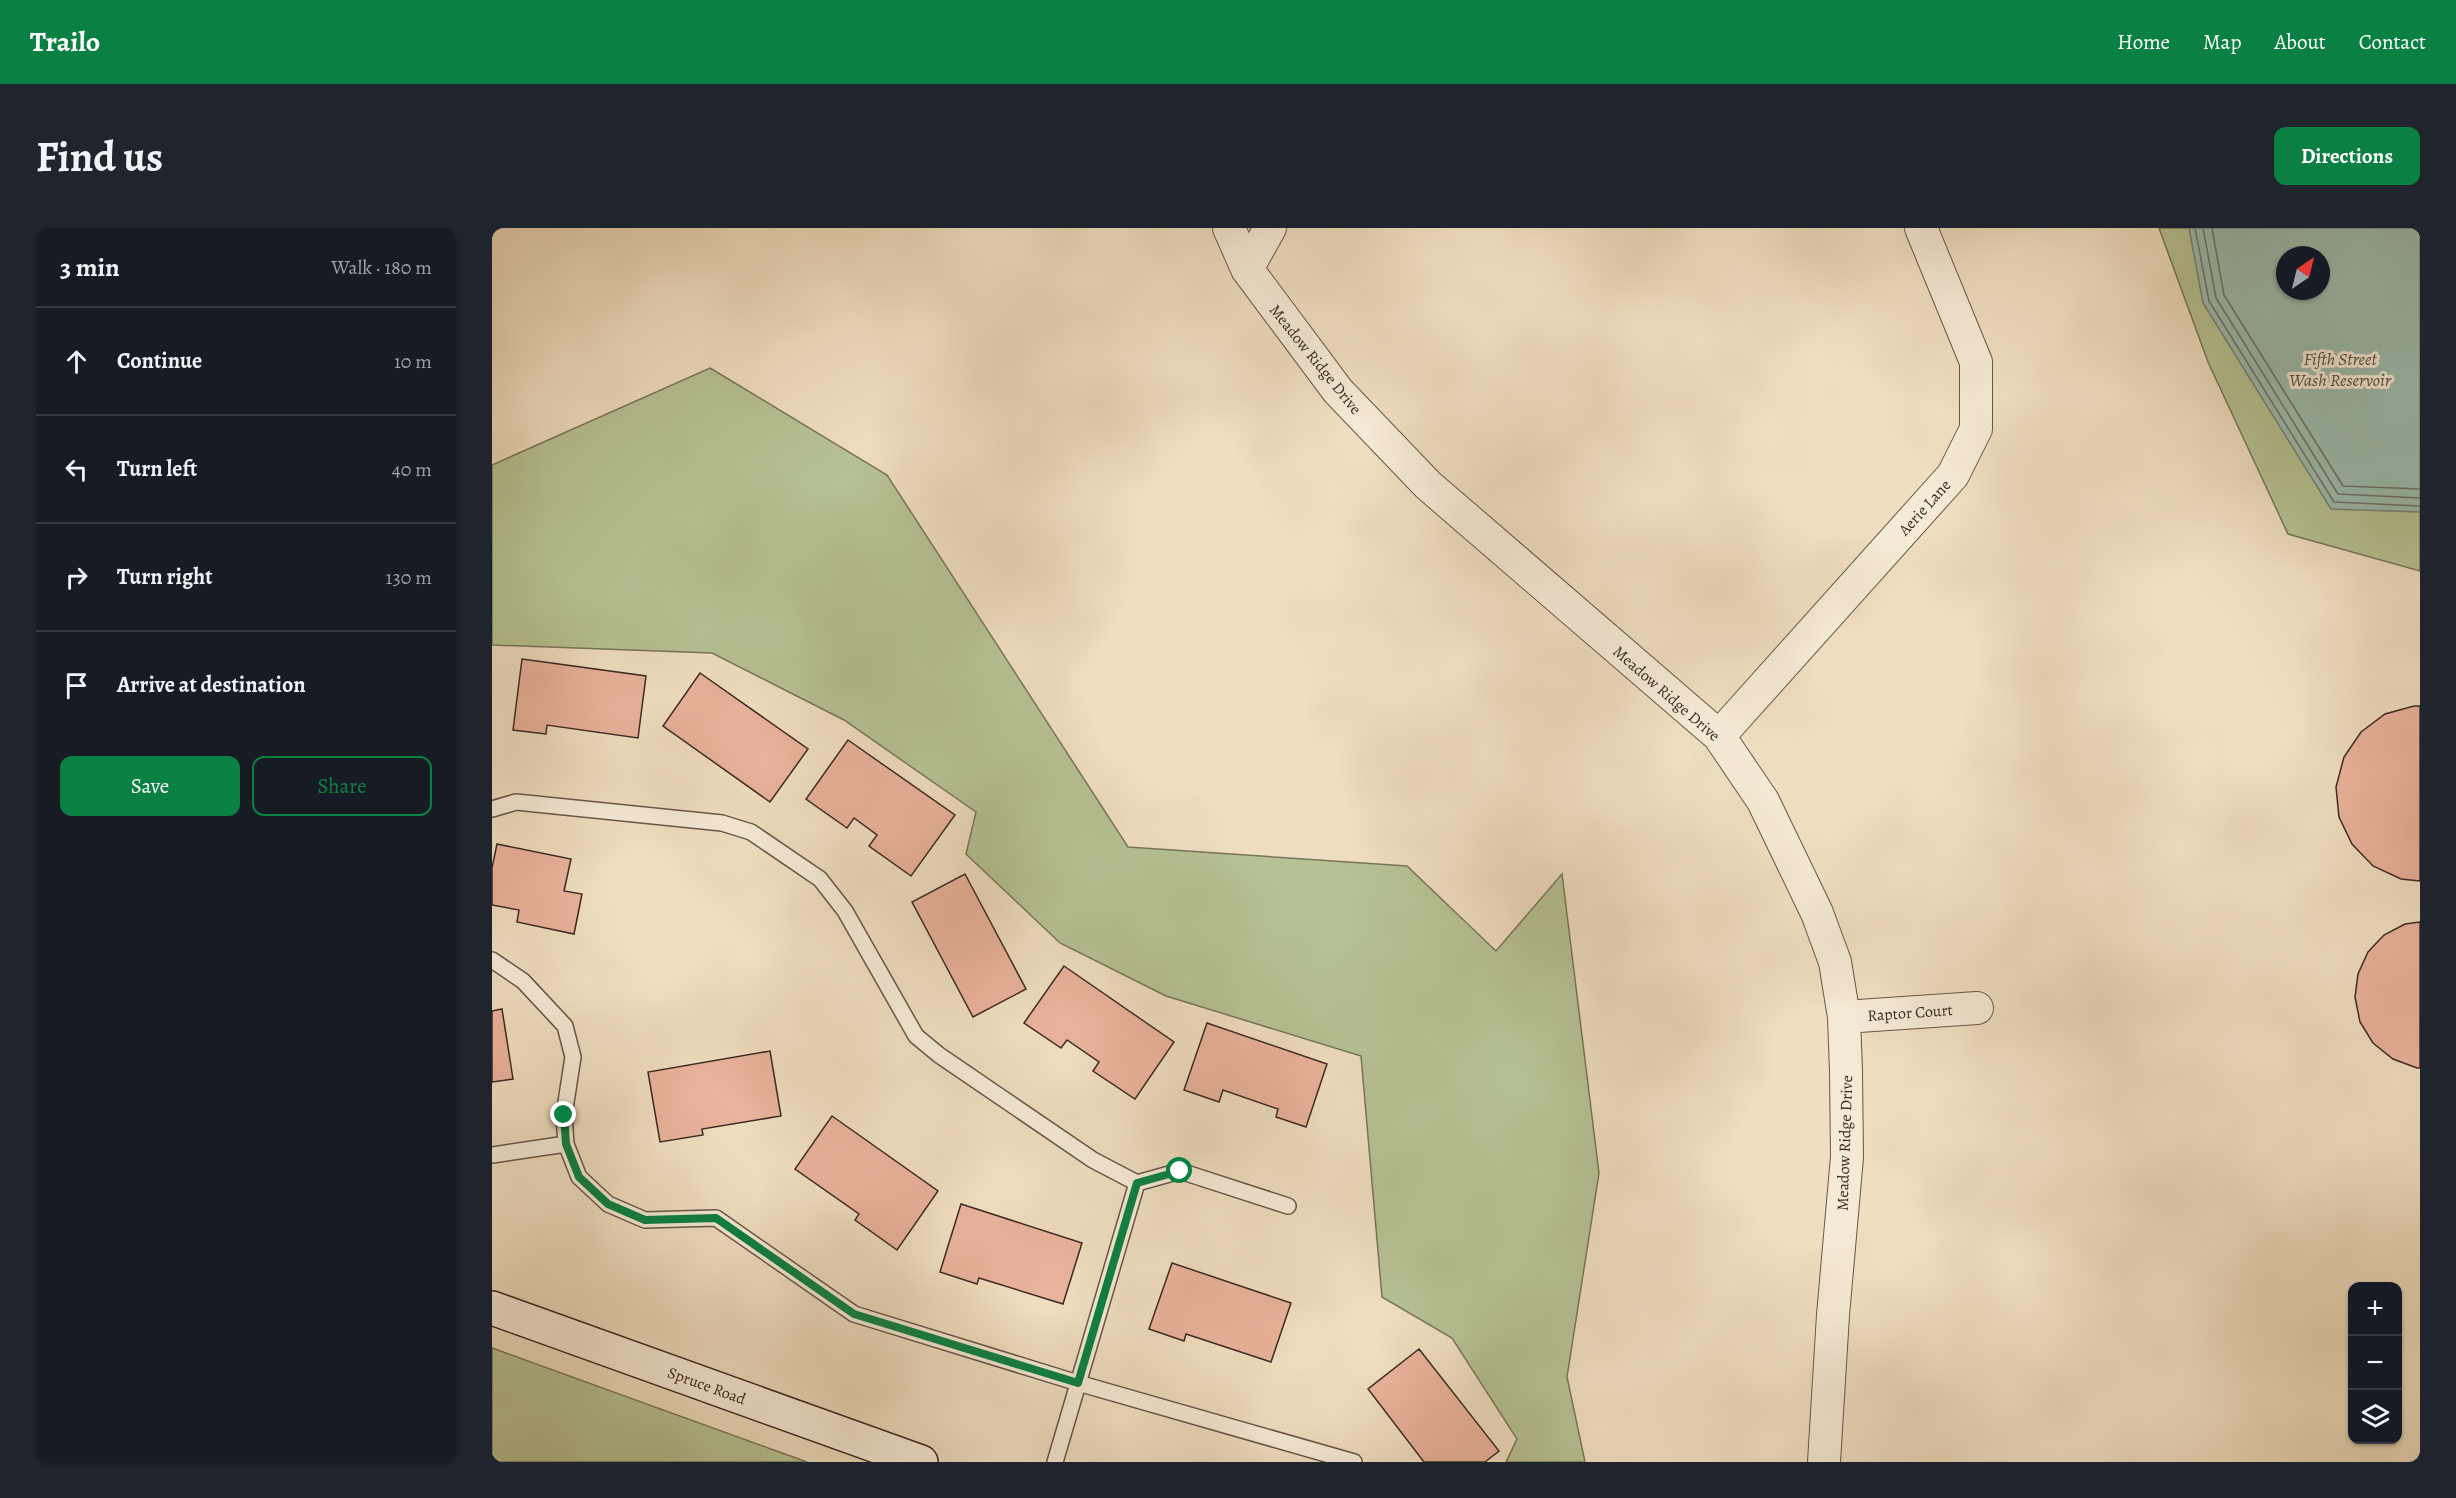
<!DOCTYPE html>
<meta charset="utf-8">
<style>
:root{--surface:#171b24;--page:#20242c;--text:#f1f3f6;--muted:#9ea1a6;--line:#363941;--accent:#0b8043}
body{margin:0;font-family:Alegreya,serif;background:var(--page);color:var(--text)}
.controls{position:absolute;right:18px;bottom:18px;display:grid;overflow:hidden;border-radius:12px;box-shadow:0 2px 4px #0004}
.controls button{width:54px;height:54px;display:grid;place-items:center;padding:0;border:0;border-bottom:2px solid var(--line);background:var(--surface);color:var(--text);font:30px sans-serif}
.compass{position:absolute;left:1784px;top:18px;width:54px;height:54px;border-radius:50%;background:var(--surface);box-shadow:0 2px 4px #0004;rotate:35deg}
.stop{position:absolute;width:18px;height:18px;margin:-14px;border:4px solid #0b8043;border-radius:50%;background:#fff}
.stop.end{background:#0b8043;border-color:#fff;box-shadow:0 2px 6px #0008}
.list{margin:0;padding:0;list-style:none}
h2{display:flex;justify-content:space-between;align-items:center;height:78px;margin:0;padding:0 24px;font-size:26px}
h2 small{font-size:20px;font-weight:400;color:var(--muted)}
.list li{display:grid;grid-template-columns:39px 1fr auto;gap:18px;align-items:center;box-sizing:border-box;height:108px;padding:0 24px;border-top:2px solid var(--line)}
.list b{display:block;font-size:22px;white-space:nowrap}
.list em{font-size:20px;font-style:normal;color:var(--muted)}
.actions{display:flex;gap:12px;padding:18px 24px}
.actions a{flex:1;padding:14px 0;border:2px solid var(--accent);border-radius:12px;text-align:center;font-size:21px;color:var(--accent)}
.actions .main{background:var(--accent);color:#fff}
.icon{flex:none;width:33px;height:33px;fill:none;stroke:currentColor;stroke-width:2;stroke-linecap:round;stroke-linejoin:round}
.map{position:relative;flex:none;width:1928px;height:1234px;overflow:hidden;border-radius:12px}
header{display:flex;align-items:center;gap:36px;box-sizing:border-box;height:84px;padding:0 30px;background:var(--accent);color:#fff}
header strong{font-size:28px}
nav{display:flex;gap:33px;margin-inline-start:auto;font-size:21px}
.intro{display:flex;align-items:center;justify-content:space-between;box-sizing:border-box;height:144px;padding:0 36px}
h1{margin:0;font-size:42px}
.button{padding:15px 27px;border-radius:12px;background:var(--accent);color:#fff;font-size:21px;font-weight:700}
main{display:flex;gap:36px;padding:0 36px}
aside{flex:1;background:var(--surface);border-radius:12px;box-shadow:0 2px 4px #0004}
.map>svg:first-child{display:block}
.green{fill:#b6c294;stroke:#78765c;stroke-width:1.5;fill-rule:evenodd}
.water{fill:#9abcb0;stroke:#748278;stroke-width:1.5;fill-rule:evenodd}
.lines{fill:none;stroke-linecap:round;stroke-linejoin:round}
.shore{stroke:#6a736a;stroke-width:1.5}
.building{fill:#eab39c;stroke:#3b2a23;stroke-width:1.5}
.lane-casing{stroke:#68574a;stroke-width:18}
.street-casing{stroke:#68574a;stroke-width:34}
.secondary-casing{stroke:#3b2a23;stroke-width:36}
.lane{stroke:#f5ead6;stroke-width:15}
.street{stroke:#f5ead6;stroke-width:32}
.secondary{stroke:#f5ead6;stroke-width:33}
.route{stroke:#0b8043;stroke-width:8}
.labels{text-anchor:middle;stroke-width:6;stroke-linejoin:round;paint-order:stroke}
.street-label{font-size:16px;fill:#3b2a23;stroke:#f5ead6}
.water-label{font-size:18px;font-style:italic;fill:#534e46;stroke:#f5ead6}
</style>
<header>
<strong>Trailo</strong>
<nav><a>Home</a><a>Map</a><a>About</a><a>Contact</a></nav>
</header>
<div class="intro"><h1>Find us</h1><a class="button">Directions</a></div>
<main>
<aside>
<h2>3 min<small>Walk · 180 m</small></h2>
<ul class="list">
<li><svg class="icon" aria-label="ahead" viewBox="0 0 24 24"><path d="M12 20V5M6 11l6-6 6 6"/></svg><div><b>Continue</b></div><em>10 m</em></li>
<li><svg class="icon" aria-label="left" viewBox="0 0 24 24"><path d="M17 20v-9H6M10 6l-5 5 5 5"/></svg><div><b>Turn left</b></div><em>40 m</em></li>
<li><svg class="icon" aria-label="right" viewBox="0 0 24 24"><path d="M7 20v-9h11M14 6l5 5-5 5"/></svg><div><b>Turn right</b></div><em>130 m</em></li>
<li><svg class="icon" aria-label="arrive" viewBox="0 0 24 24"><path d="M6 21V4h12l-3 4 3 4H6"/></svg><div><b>Arrive at destination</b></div></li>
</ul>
<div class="actions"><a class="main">Save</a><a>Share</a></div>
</aside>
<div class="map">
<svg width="1928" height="1234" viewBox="0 0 1928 1234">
<rect width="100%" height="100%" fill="#efdec0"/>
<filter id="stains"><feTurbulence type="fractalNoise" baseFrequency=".00333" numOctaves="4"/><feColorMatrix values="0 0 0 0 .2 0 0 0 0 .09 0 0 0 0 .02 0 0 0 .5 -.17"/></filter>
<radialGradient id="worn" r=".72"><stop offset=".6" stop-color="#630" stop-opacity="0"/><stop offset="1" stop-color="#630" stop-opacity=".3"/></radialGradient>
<path class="green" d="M 1667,0 L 1928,0 L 1928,343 L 1796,306 L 1716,134 ZM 1793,27 L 1829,27 L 1829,63 L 1793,63 Z
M 218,140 L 395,247 L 636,619 L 915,638 L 1004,723 L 1070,646 L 1107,945 L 1075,1149 L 1093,1234 L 1014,1234 L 1025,1211 L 960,1110 L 890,1069 L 869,828 L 674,768 L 568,715 L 474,626 L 484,584 L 352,492 L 220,425 L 0,417 L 0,237 Z
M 0,1120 L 315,1234 L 0,1234 Z"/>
<path class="water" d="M 1697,0 L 1928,0 L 1928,284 L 1839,281 L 1711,75 ZM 1793,27 L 1829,27 L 1829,63 L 1793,63 Z"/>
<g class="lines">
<path class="shore" d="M 1703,0 L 1717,73 L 1842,274 L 1928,278
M 1711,0 L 1724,70 L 1846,266 L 1928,270
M 1720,0 L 1732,67 L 1851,258 L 1928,261"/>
</g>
<path class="building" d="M 30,431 L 154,448 L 146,510 L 55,497 L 54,506 L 21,502 Z
M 208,445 L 316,521 L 278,574 L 171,498 Z
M 1922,478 L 1928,478 L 1928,653 L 1909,651 L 1881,638 L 1860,616 L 1847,589 L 1844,559 L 1852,529 L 1869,504 L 1893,486 Z
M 356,512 L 463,587 L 419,648 L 377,618 L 385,607 L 362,590 L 355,600 L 314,571 Z
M 5,616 L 79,631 L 72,663 L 90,666 L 82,706 L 25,694 L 27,682 L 0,677 L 0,640 Z
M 473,646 L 534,761 L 481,789 L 420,674 Z
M 1928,694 L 1928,840 L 1925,840 L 1901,831 L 1881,815 L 1868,794 L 1863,769 L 1866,746 L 1876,724 L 1892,707 L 1913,696 Z
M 572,738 L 682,814 L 643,871 L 601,843 L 607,834 L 575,812 L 569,820 L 532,795 Z
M 10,781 L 21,851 L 0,854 L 0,783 Z
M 715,795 L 835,836 L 814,899 L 784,889 L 786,881 L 731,862 L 727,874 L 692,862 Z
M 278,823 L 289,888 L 210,901 L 211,907 L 168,914 L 156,844 Z
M 340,888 L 446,963 L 405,1022 L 363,992 L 367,986 L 303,941 Z
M 469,976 L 590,1015 L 571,1076 L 487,1050 L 485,1056 L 448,1044 Z
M 680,1035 L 799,1075 L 779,1134 L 694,1106 L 692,1113 L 657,1101 Z
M 927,1121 L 1007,1223 L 993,1234 L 932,1234 L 876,1161 Z"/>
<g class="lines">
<defs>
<path id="lane" d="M 0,581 L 24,574 L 230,595 L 259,604 L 328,651 L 353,683 L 424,808 L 447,827 L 601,932 L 645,955 L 688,943 L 796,978
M 0,732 L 31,753 L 73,798 L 81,829 L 72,887 L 74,916 L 87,949 L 116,976 L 153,992 L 224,990 L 362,1086 L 586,1155 L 862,1234
M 0,927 L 74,916
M 563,1234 L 645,955"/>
<path id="street" d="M 737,0 L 755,41 L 846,163 L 936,257 L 1227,508 L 1271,573 L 1325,685 L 1343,734 L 1352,789 L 1354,843 L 1355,929 L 1341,1087 L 1332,1234
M 755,41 L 778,0
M 1227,508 L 1461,247 L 1484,201 L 1484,134 L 1429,0
M 1352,789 L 1485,780"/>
<path id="secondary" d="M 0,1080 L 429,1234"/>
</defs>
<use href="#lane" class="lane-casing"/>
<use href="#street" class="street-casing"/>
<use href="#secondary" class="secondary-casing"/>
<use href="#lane" class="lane"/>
<use href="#street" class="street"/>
<use href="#secondary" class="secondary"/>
</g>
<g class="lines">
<path class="route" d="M 72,887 L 74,916 L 87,949 L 116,976 L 153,992 L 224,990 L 362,1086 L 586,1155 L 645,955 L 688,943"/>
</g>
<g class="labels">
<g class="street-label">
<text transform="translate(824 131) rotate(51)" y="6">Meadow Ridge Drive</text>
<text transform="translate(1432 279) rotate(-48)" y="6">Aerie Lane</text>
<text transform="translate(1175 465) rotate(41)" y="6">Meadow Ridge Drive</text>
<text transform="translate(1418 784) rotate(-4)" y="6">Raptor Court</text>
<text transform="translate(1352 915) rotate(-88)" y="6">Meadow Ridge Drive</text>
<text transform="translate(215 1157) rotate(20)" y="6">Spruce Road</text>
</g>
<g class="water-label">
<text x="1848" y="137">Fifth Street<tspan x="1848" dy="21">Wash Reservoir</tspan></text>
</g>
</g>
<rect width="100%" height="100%" filter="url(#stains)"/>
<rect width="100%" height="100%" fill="url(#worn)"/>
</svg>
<div class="controls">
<button>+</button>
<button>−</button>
<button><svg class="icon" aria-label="layers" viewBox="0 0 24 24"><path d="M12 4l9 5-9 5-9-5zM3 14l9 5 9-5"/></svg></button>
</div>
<svg class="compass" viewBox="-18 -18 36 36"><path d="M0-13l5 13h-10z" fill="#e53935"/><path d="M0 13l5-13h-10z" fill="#9ea1a6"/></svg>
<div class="stop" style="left:688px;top:943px"></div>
<div class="stop end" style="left:72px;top:887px"></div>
</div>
</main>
